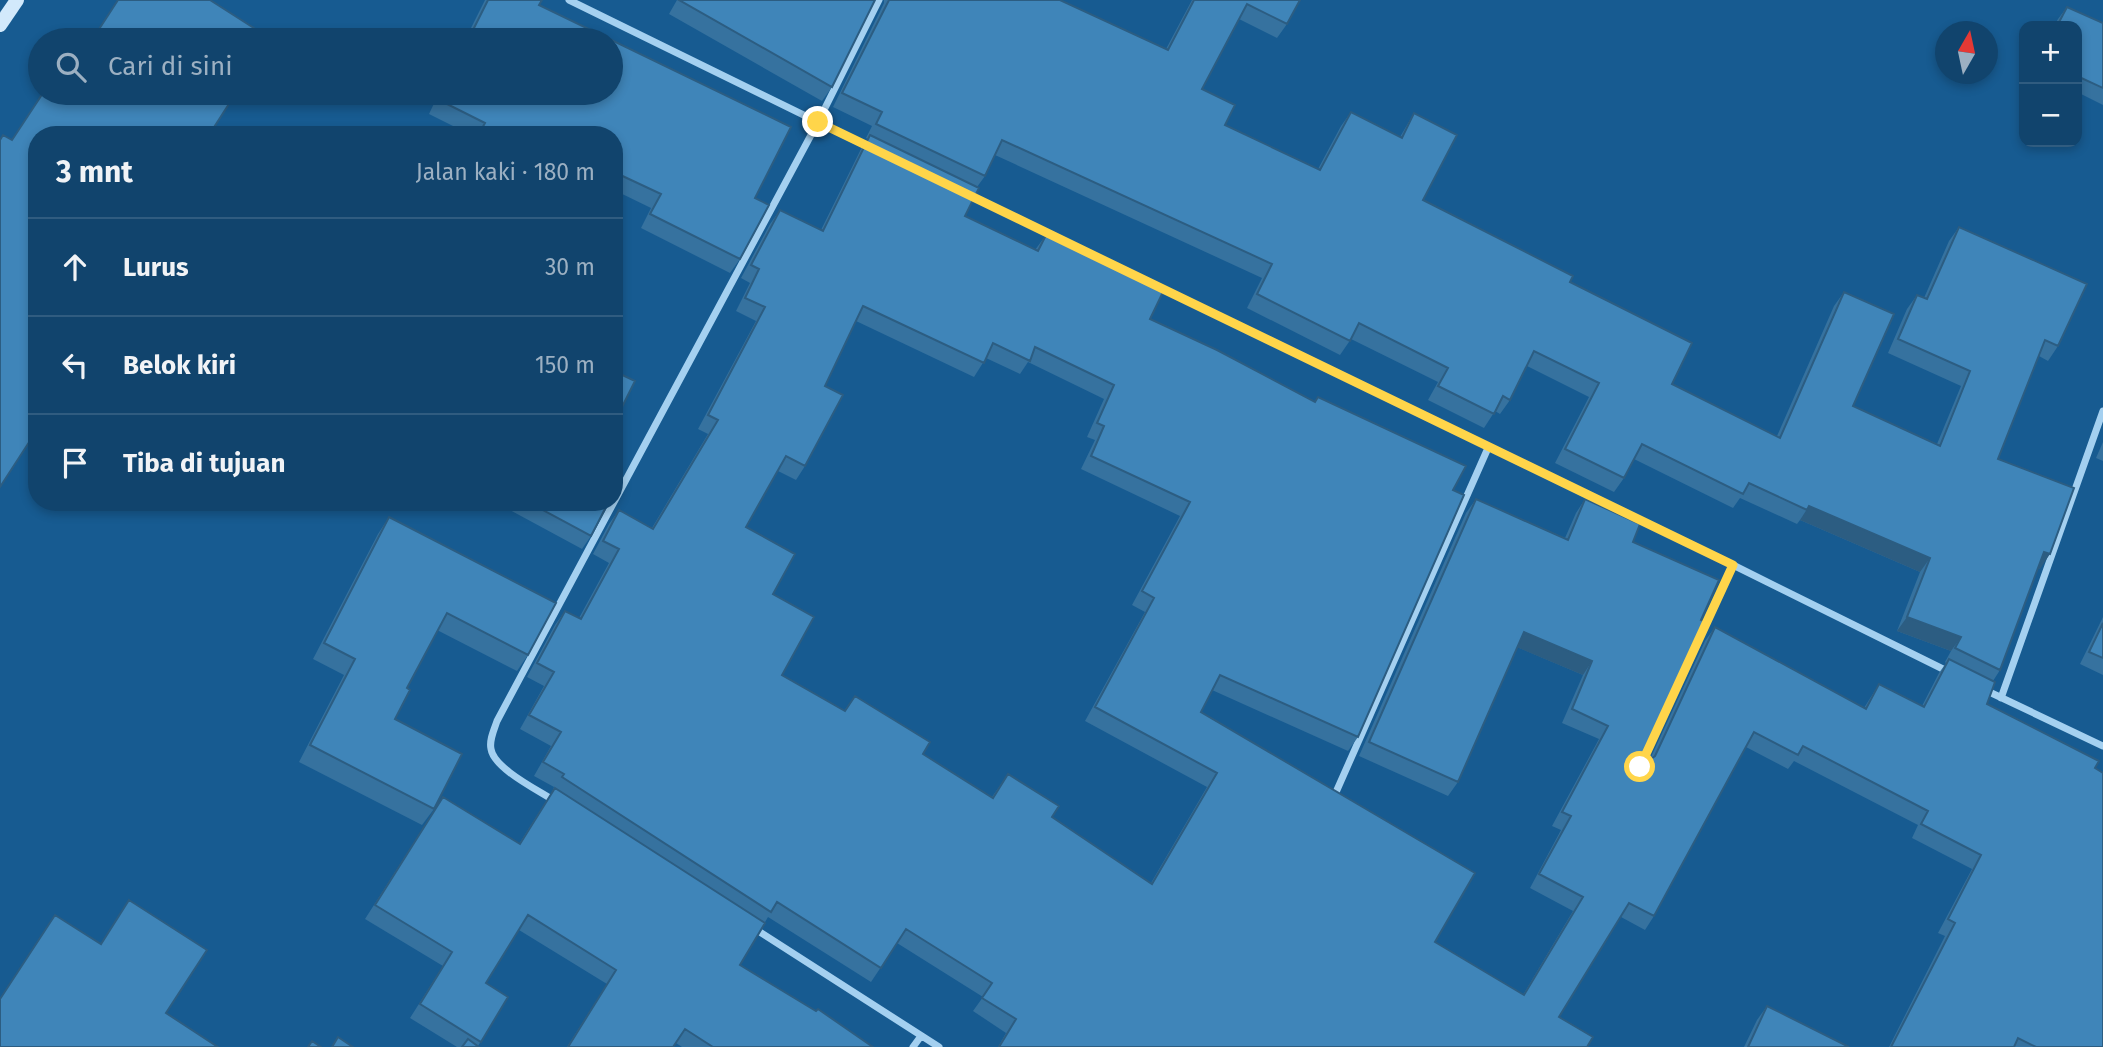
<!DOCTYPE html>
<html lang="id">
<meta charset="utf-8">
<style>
:root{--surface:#11446d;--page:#1a4b72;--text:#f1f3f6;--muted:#9cb0c2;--line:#305c80}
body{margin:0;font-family:"Fira Sans",sans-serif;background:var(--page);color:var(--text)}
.controls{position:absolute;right:21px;top:21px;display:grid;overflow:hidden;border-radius:14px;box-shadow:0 4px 10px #0003}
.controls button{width:63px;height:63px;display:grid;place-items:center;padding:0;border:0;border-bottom:2px solid var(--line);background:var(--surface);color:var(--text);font:35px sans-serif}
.compass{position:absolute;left:1935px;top:21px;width:63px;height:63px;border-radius:50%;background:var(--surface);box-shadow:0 4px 10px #0003;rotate:9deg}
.stop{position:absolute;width:21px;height:21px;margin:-16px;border:5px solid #ffd54a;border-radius:50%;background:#fff}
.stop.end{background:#ffd54a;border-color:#fff;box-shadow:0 2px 7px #0008}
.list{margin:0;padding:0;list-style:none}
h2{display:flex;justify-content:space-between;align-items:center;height:91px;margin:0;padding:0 28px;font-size:30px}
h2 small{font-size:23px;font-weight:400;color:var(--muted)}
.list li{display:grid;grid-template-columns:46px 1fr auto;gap:21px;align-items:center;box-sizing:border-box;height:98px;padding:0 28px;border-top:2px solid var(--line)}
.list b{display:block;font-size:26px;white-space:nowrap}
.list em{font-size:23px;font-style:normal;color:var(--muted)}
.icon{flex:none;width:38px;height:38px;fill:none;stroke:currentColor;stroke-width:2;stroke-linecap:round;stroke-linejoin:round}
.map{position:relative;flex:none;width:2103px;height:1047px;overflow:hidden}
.search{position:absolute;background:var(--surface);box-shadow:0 4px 10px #0003;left:28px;top:28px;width:595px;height:77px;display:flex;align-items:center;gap:18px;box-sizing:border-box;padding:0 24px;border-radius:38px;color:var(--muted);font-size:26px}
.panel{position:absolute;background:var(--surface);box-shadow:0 4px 10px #0003;left:28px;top:126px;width:595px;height:385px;border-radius:28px}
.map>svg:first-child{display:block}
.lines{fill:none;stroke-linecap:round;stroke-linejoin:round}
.street{stroke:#a4d0f0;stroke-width:7}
.secondary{stroke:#d2e9fb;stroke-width:14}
.wall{fill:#36729f;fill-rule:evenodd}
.shaded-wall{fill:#2c5d82}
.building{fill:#3f85b9;stroke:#2c5d82;stroke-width:2;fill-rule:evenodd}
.route{stroke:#ffd54a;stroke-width:9}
</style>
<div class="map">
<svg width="2103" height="1047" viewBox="0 0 2103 1047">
<rect width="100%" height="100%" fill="#175b91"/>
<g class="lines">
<path class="street" d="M 569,0 L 871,148
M 967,194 L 1733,565 L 1951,673
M 614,502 L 818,122 L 879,0
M 1983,689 L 2103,746
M 2001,698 L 2103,411
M 1642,762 L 1733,565
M 1333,799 L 1488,448
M 556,802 C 540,791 494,769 491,749 C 489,740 494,730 497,721 L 614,502
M 752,927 L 939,1047
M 913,1047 L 921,1036"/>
<path class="secondary" d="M 0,25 L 17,0"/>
</g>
<path class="wall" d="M 485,0 L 542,0 L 539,5 L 791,127 L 755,198 L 769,205 L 740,259 L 730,273 L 641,228 L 651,208 L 614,190 L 614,135 L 471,135 L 429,114 L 439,93 L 611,93 L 611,40 L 465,40 Z
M 677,0 L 875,0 L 832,87 L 822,101 L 669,14 Z
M 884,0 L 1060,0 L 1166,49 L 1192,0 L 1300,0 L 1287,24 L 1277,38 L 1239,19 L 1202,89 L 1225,125 L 1318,169 L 1341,126 L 1351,112 L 1400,137 L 1414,113 L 1423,200 L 1570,282 L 1672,384 L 1777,436 L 1834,306 L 1844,292 L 1853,406 L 1937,444 L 1961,386 L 1888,353 L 1907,309 L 1917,295 L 1924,298 L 1949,241 L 1959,227 L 2058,346 L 2048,361 L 2039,356 L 1998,459 L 2040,569 L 2038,568 L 2000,670 L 1993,681 L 1987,704 L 2095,768 L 2103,1047 L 1889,1047 L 1945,936 L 1938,933 L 1972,869 L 1912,838 L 1918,825 L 1794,761 L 1788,769 L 1746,747 L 1654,916 L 1645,930 L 1621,917 L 1559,1017 L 1587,1047 L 998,1047 L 1006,1033 L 973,1011 L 983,997 L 897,943 L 871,982 L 768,917 L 740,965 L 873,1047 L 682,1047 L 676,1043 L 673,1047 L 567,1047 L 607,984 L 519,930 L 486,983 L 508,997 L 478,1046 L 479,1047 L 457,1047 L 410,1018 L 443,966 L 365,919 L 443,797 L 519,844 L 552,792 L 554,787 L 534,776 L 551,746 L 520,729 L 544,686 L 527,677 L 555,625 L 565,611 L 579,618 L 609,563 L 593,554 L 609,524 L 619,510 L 652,528 L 708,434 L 698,429 L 756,321 L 736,311 L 750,283 L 741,278 L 770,224 L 780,210 L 821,230 L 861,149 L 868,139 L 866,138 L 872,126 L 833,107 L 884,3 ZM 995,155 L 1262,278 L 1247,308 L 1340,355 L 1351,339 L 1438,382 L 1428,400 L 1484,428 L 1495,411 L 1500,414 L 1510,400 L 1527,366 L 1589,397 L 1555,463 L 1614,492 L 1624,478 L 1634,459 L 1733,508 L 1740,498 L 1797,524 L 1800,520 L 1920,572 L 1897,631 L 1951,651 L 1945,662 L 1946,663 L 1939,673 L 1922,706 L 1879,684 L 1864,708 L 1715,627 L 1705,641 L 1650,759 L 1647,758 L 1644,751 L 1633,542 L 1585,499 L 1576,513 L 1565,538 L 1476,499 L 1466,513 L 1359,756 L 1448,796 L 1458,782 L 1517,647 L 1583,675 L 1562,723 L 1599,739 L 1552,826 L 1561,830 L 1530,888 L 1573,911 L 1523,995 L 1435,942 L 1201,712 L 1212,690 L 1348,751 L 1358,737 L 1453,490 L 1318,397 L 1314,402 L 1150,319 L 1046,235 L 1035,250 L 965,216 L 977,187 L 985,176 ZM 856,321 L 974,377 L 986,358 L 1020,374 L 1028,362 L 1104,399 L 1087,437 L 1095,440 L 1081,469 L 1180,516 L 1132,605 L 1145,612 L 1085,721 L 1207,787 L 1151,883 L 1052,817 L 1008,774 L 992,797 L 923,754 L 855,696 L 844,711 L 782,675 L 773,594 L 746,527 L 778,471 L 796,480 L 805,466 L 825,386 Z
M 2067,7 L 2103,23 L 2103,105 L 2077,92 L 2077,26 L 2054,26 L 2058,19 Z
M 236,93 L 209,135 L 37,135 L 37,430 L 11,140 Z
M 2103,442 L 2103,461 L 2096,458 Z
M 498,502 L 602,502 L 591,536 L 582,549 L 497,503 Z
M 389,517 L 528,655 L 517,671 L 437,630 L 407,688 L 395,719 L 434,809 L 422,825 L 299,762 L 344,675 L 313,659 L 378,534 Z
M 2103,617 L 2103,675 L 2080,664 Z
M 1767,1006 L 1849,1047 L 1744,1047 L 1757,1020 Z"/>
<path class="shaded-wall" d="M 1809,506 L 1930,558 L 1920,572 L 1800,520 Z
M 2044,552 L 2050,554 L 2040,569 L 2034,566 Z
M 1907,617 L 1961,637 L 1951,651 L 1897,631 Z
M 1524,632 L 1592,661 L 1583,675 L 1514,646 Z"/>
<path class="building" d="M 118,0 L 210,0 L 271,39 L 92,40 Z
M 488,0 L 542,0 L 539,5 L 791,127 L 755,198 L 769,205 L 740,259 L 650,214 L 661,194 L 614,172 L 614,135 L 486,135 L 480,132 L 485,123 L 439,100 L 442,93 L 611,93 L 611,40 L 468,40 Z
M 679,0 L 875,0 L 832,87 Z
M 889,0 L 1060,0 L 1168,50 L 1194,0 L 1300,0 L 1287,24 L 1247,4 L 1202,89 L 1235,105 L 1225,125 L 1320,170 L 1351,112 L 1402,138 L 1414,113 L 1457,135 L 1423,200 L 1573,276 L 1570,282 L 1692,343 L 1672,384 L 1780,438 L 1844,292 L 1894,314 L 1853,406 L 1940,446 L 1970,371 L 1898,339 L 1917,295 L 1927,299 L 1959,227 L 2087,284 L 2058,346 L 2045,340 L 1998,459 L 2074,488 L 2050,554 L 2044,552 L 2000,670 L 1955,648 L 1961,637 L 1907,617 L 1930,558 L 1809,506 L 1807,510 L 1749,483 L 1743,494 L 1642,444 L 1624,478 L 1565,449 L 1599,383 L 1534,351 L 1510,400 L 1503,396 L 1494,414 L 1438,386 L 1448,368 L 1359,323 L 1350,341 L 1257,294 L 1272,264 L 1002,140 L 985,176 L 876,124 L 882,112 L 842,93 Z
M 2067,7 L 2103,23 L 2103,88 L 2077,76 L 2077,26 L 2057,26 Z
M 43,93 L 236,93 L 209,135 L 207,135 L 196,128 L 192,135 L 37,135 L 37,430 L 0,487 L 0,140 L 3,135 L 12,140 Z
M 870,135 L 979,188 L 965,216 L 1038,251 L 1046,235 L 1164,290 L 1150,319 L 1217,350 L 1315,402 L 1318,397 L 1466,466 L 1453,490 L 1464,495 L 1358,737 L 1220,675 L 1201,712 L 1475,873 L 1435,942 L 1524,995 L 1583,897 L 1539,874 L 1571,816 L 1562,812 L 1608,726 L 1572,709 L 1592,661 L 1524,632 L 1458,782 L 1369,742 L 1476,499 L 1568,540 L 1585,499 L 1640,524 L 1633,542 L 1719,580 L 1701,620 L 1704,621 L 1644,751 L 1647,758 L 1651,759 L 1655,756 L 1715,627 L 1866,709 L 1879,684 L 1924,707 L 1949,659 L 1995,682 L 1987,704 L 2099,761 L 2095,768 L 2103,773 L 2103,1047 L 2036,1047 L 2018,1038 L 2014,1047 L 1891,1047 L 1955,923 L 1948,919 L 1981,855 L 1921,824 L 1928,811 L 1803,746 L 1798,755 L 1754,732 L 1654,916 L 1629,903 L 1559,1017 L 1593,1037 L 1587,1047 L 999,1047 L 1016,1019 L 982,998 L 992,983 L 906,929 L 881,968 L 777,902 L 771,912 L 562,777 L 564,774 L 543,762 L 561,732 L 529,715 L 554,672 L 537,663 L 565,611 L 581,619 L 619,549 L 603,541 L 619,510 L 653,529 L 718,420 L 708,415 L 765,307 L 745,298 L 759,269 L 751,265 L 780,210 L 823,231 ZM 863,306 L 984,363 L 993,343 L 1030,361 L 1035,347 L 1114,385 L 1097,423 L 1104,426 L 1091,456 L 1190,502 L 1142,591 L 1154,598 L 1095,707 L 1217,773 L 1152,884 L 1052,817 L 1059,806 L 1008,774 L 993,798 L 923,754 L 930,742 L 855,696 L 845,711 L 782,675 L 814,617 L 773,594 L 795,554 L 746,527 L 786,456 L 805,466 L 843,395 L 825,386 Z
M 614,371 L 635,381 L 614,423 Z
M 528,502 L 602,502 L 607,505 L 591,536 Z
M 389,517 L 556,603 L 528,655 L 447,613 L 407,688 L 410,690 L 395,719 L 462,754 L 434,809 L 310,745 L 355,659 L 324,643 Z
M 2103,623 L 2103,658 L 2089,652 Z
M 555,788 L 765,923 L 740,965 L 816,1011 L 818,1009 L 873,1047 L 713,1047 L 685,1029 L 673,1047 L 568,1047 L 616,970 L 528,915 L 486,983 L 508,997 L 481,1042 L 420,1004 L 452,952 L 375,905 L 443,797 L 520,844 Z
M 129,900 L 207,950 L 166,1013 L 218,1047 L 0,1047 L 0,999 L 55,915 L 101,944 Z
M 1767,1006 L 1849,1047 L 1748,1047 Z
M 338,1037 L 353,1047 L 332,1047 Z
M 468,1039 L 479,1047 L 462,1047 Z
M 312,1041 L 321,1047 L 308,1047 Z"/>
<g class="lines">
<path class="route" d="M 818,122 L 1733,565 L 1640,767"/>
</g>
</svg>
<div class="controls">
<button>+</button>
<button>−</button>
</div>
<svg class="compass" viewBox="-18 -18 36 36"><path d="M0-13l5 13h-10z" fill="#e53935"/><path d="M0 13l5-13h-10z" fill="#9cb0c2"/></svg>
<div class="stop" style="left:1640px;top:767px"></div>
<div class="stop end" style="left:818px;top:122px"></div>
<div class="search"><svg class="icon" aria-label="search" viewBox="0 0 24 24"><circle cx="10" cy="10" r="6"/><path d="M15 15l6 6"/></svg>Cari di sini</div>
<section class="panel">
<h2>3 mnt<small>Jalan kaki · 180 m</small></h2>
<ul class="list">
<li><svg class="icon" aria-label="ahead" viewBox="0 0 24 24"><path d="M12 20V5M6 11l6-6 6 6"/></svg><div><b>Lurus</b></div><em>30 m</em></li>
<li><svg class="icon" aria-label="left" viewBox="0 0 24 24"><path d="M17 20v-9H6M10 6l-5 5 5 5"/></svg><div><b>Belok kiri</b></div><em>150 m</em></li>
<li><svg class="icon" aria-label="arrive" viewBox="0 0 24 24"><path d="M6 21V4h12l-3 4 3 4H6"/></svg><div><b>Tiba di tujuan</b></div></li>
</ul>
</section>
</div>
